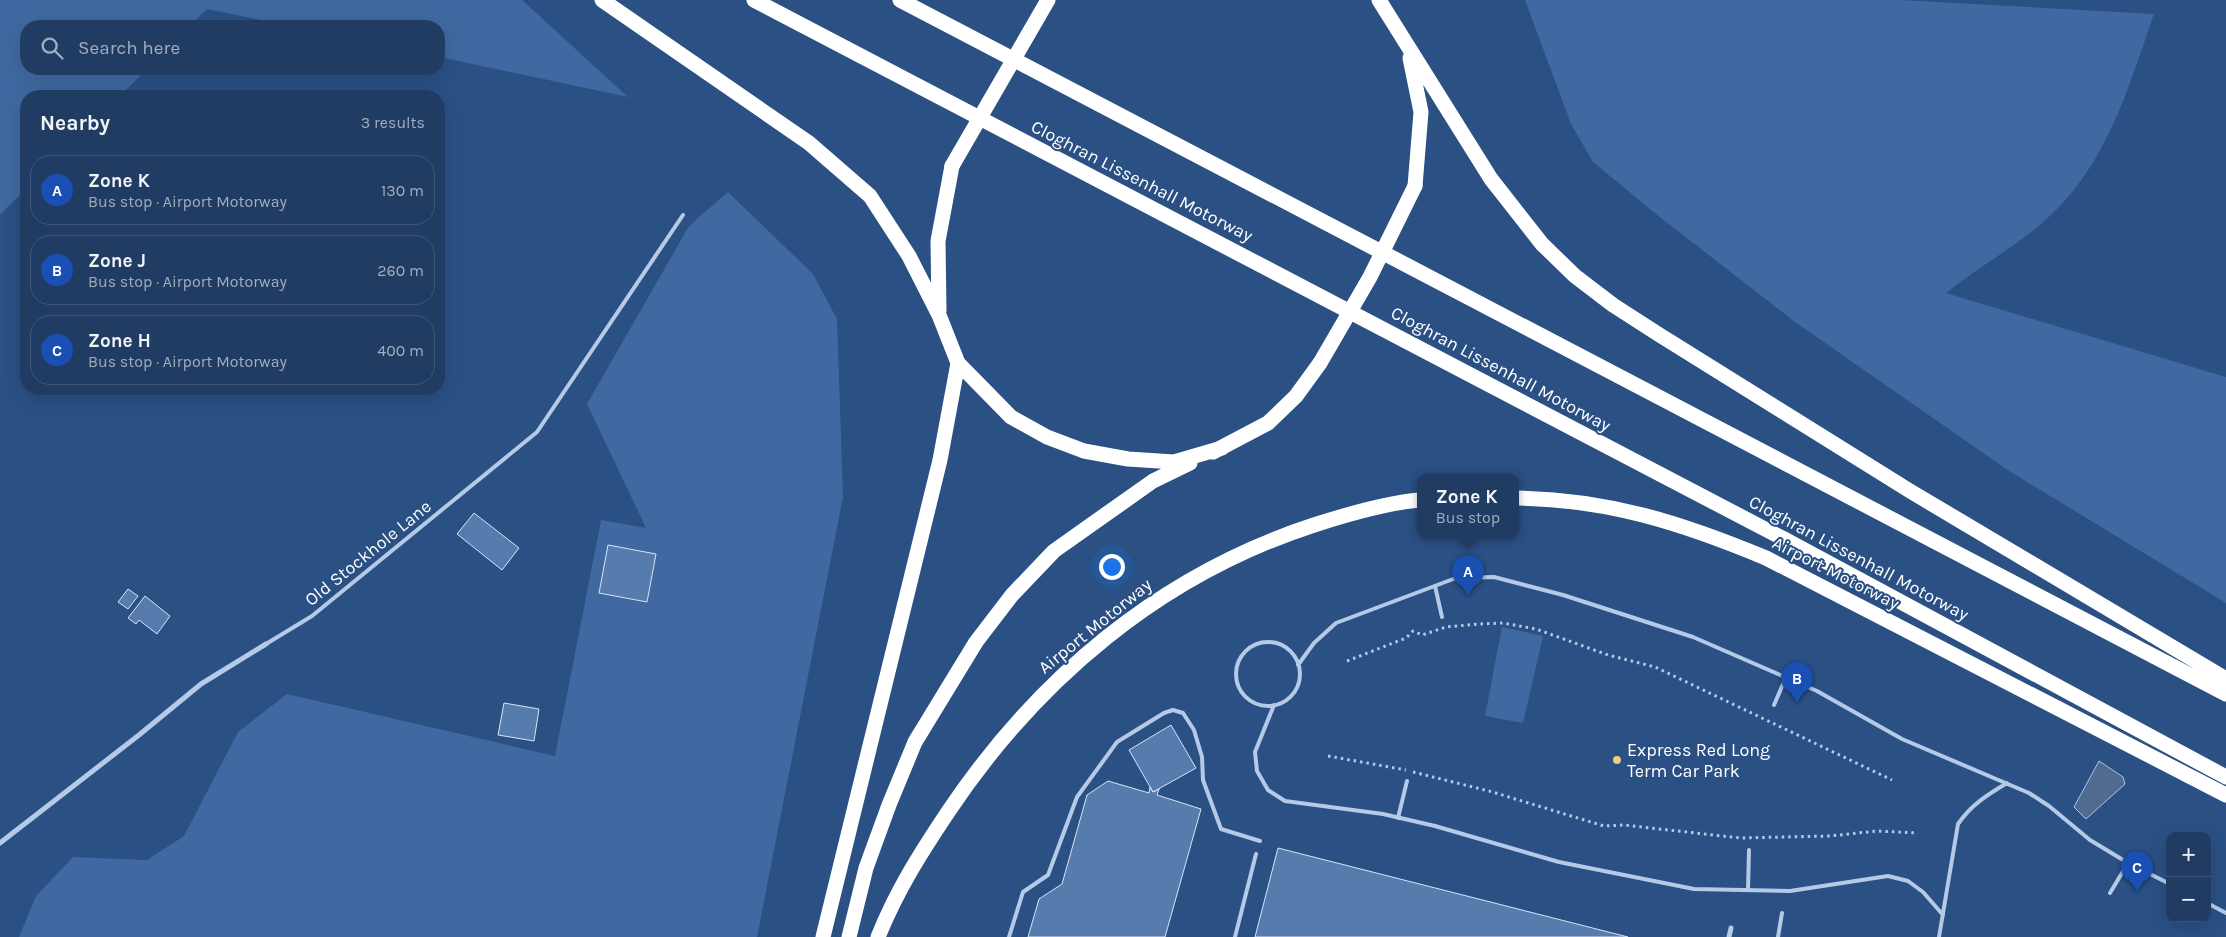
<!DOCTYPE html>
<meta charset="utf-8">
<style>
:root{--surface:#203c63;--page:#2d476c;--text:#f1f3f6;--muted:#a2adbe;--line:#3d5678;--accent:#e797bd}
body{margin:0;font-family:Karla,sans-serif;background:var(--page);color:var(--text)}
.controls{position:absolute;right:15px;bottom:15px;display:grid;overflow:hidden;border-radius:10px;box-shadow:0 5px 20px #0002}
.controls button{width:45px;height:45px;display:grid;place-items:center;padding:0;border:0;border-bottom:1px solid var(--line);background:var(--surface);color:var(--text);font:25px sans-serif}
.you{position:absolute;left:1111px;top:566px;width:18px;height:18px;margin:-12px;border:4px solid #fff;border-radius:50%;background:#1a73e8;box-shadow:0 0 0 8px #1a73e833}
.badge{display:grid;place-items:center;width:32px;height:32px;border-radius:50%;background:var(--accent);color:#fff;font-size:16px;font-weight:700}
.pin{position:absolute;translate:-50% -41px;filter:drop-shadow(0 1px 2px #0008)}
.pin::after{content:'';position:absolute;top:26px;width:18px;height:15px;background:inherit;clip-path:polygon(0 0,100% 0,50% 100%)}
.popup{position:absolute;left:1417px;top:474px;width:102px;height:65px;box-sizing:border-box;display:grid;place-content:center;border-radius:10px;background:var(--surface);filter:drop-shadow(0 1px 4px #0005);font-size:16px;white-space:nowrap;color:var(--muted)}
.popup b{font-size:19px;color:var(--text)}
.popup::after{content:'';position:absolute;left:50%;top:100%;margin-left:-10px;border:10px solid transparent;border-top-color:var(--surface)}
.list{margin:0;padding:0;list-style:none}
h2{display:flex;justify-content:space-between;align-items:center;height:65px;margin:0;padding:0 20px;font-size:21px}
h2 small{font-size:16px;font-weight:400;color:var(--muted)}
.list li{display:grid;grid-template-columns:32px 1fr auto;gap:15px;align-items:center;box-sizing:border-box;height:70px;margin:0 10px 10px;padding:0 10px;border:1px solid var(--line);border-radius:20px}
.list b{display:block;font-size:19px;white-space:nowrap}
.list p{margin:0;font-size:16px;white-space:nowrap;color:var(--muted)}
.list em{font-size:16px;font-style:normal;color:var(--muted)}
.icon{flex:none;width:28px;height:28px;fill:none;stroke:currentColor;stroke-width:2;stroke-linecap:round;stroke-linejoin:round}
.map{position:relative;flex:none;width:2226px;height:937px;overflow:hidden}
.search{position:absolute;background:var(--surface);box-shadow:0 5px 20px #0002;left:20px;top:20px;width:425px;height:55px;display:flex;align-items:center;gap:12px;box-sizing:border-box;padding:0 18px;border-radius:20px;color:var(--muted);font-size:19px}
.panel{position:absolute;background:var(--surface);box-shadow:0 5px 20px #0002;left:20px;top:90px;width:425px;height:305px;border-radius:20px}
.map>svg:first-child{display:block}
.green{fill:#3f69a0}
.water{fill:#516b90;stroke:#a9c5e7}
.building{fill:#567bad;stroke:#d8e5f6}
.lines{fill:none;stroke-linecap:round;stroke-linejoin:round}
.path{stroke:#b5cae7;stroke-width:3;stroke-dasharray:2.5 4;stroke-linecap:butt}
.lane{stroke:#b5cae7;stroke-width:4}
.street{stroke:#b5cae7;stroke-width:5}
.highway{stroke:#fff;stroke-width:15}
.highway-bridge{stroke:#fff;stroke-width:15}
.poi-dot{fill:#edce7c;stroke:#2a5084;stroke-width:2}
.labels{text-anchor:middle;stroke-width:4;stroke-linejoin:round;paint-order:stroke}
.street-label{font-size:18px;fill:#fff;stroke:#2a5084}
.poi-label{font-size:18px;fill:#fff;stroke:#2a5084;text-anchor:start}
</style>
<div class="map">
<svg width="2226" height="937" viewBox="0 0 2226 937">
<rect width="100%" height="100%" fill="#2a5084"/>
<path class="green" d="M 0,0 L 522,0 L 628,97 L 439,57 L 439,26 L 290,26 L 207,9 L 190,26 L 26,26 L 26,69 L 147,69 L 120,96 L 26,96 L 26,189 L 0,215 Z
M 1525,0 L 1901,0 L 2154,14 C 2126,94 2105,173 2035,229 C 2007,252 1974,270 1946,293 L 2226,377 L 2226,603 L 2009,471 L 1795,322 L 1652,211 L 1593,162 L 1571,124 Z
M 728,192 L 813,274 L 837,319 L 843,497 L 757,937 L 19,937 L 36,896 L 73,857 L 147,860 L 184,836 L 238,732 L 287,694 L 555,756 L 601,520 L 646,528 L 587,404 L 689,226 Z
M 1502,627 L 1543,636 L 1523,723 L 1485,716 Z"/>
<path class="water" d="M 2099,761 L 2123,777 L 2125,784 L 2086,819 L 2074,807 Z"/>
<path class="building" d="M 474,513 L 519,548 L 502,570 L 457,534 Z
M 608,545 L 656,554 L 647,602 L 599,593 Z
M 128,589 L 138,596 L 128,609 L 118,602 Z
M 145,596 L 170,616 L 157,634 L 139,620 L 136,624 L 128,618 Z
M 504,703 L 539,709 L 534,741 L 498,735 Z
M 1171,725 L 1196,768 L 1153,792 L 1129,750 Z
M 1108,781 L 1149,793 L 1150,787 L 1153,792 L 1159,789 L 1157,795 L 1201,809 L 1165,937 L 1028,937 L 1039,899 L 1062,884 L 1087,795 Z
M 1278,848 L 1628,937 L 1255,937 Z"/>
<g class="lines">
<path class="path" d="M 1347,661 L 1406,638 L 1413,631 L 1422,635 L 1446,627 L 1479,624 L 1503,623 L 1536,629 L 1608,655 L 1655,667 L 1892,780
M 1328,756 L 1406,770
M 1413,772 L 1489,791 L 1604,826 L 1624,825 L 1740,838 L 1830,836 L 1877,831 L 1918,833"/>
<path class="lane" d="M 1435,586 L 1442,617
M1236 674a32 32 0 1 1 64 0a32 32 0 1 1-64 0Z
M 266,644 L 312,616 L 537,432 L 683,215
M 1298,665 L 1314,643 L 1336,623 L 1456,578 L 1494,577 L 1563,595 L 1693,637 L 1817,691 L 1902,739 L 2029,793 L 2049,806 L 2090,840 L 2128,863 L 2170,884
M 1274,705 L 1255,752 L 1257,771 L 1268,790 L 1285,801 L 1383,814 L 1435,826 L 1559,862 L 1694,889 L 1790,891 L 1888,876 L 1908,881 L 1923,892 L 1943,915
M 1774,705 L 1786,677
M 1398,818 L 1407,781
M 1748,890 L 1749,850
M 2110,893 L 2128,863
M 2207,903 L 2226,913
M 1009,937 L 1023,892 L 1048,875 L 1077,797 L 1117,742 L 1164,713 L 1173,710 L 1183,713 L 1194,730 L 1202,757 L 1203,780 L 1221,829 L 1260,841
M 1235,937 L 1256,854
M 1778,937 L 1782,913
M 1939,937 L 1958,824 C 1971,805 1987,795 2007,783"/>
<path class="street" d="M 0,843 L 139,735 L 201,684 L 266,644
M 1729,937 L 1731,928"/>
<path class="highway" d="M 602,0 L 809,143 L 870,196 L 909,256 L 939,315 L 958,363 L 1011,417 L 1047,437 L 1084,451 L 1128,459 L 1174,462 L 1222,448
M 754,0 L 1784,539 L 2226,777
M 900,0 L 2226,694
M 1379,0 L 1491,179 L 1542,244 L 1575,276 L 1613,305 L 1658,334 L 1910,491 L 2226,679
M 1410,58 L 1421,112 L 1415,186
M 939,311 L 938,241 L 952,166
M 1213,452 L 1268,423 L 1296,396 L 1320,363
M 1516,498 C 1607,499 1682,523 1766,558 L 2226,795
M 823,937 L 940,460 L 958,363
M 849,937 L 866,868 L 889,805 L 915,742 L 976,642 L 1012,595 L 1054,551 L 1153,481 L 1190,463
M 878,937 C 897,890 920,854 948,812 C 1037,679 1160,575 1314,525 C 1348,514 1385,503 1420,500"/>
<path class="highway-bridge" d="M 952,166 L 1048,0
M 1320,363 L 1370,277 L 1415,186"/>
</g>
<circle class="poi-dot" cx="1617" cy="760" r="5"/>
<g class="labels">
<g class="street-label">
<text transform="translate(1142 181) rotate(27)" y="6">Cloghran Lissenhall Motorway</text>
<text transform="translate(1501 369) rotate(28)" y="6">Cloghran Lissenhall Motorway</text>
<text transform="translate(368 553) rotate(-39)" y="6">Old Stockhole Lane</text>
<text transform="translate(1859 558) rotate(28)" y="6">Cloghran Lissenhall Motorway</text>
<text transform="translate(1836 573) rotate(27)" y="6">Airport Motorway</text>
<text transform="translate(1095 626) rotate(-39)" y="6">Airport Motorway</text>
</g>
<g class="poi-label">
<text x="1627" y="756">Express Red Long<tspan x="1627" dy="21">Term Car Park</tspan></text>
</g>
</g>
</svg>
<div class="controls">
<button>+</button>
<button>−</button>
</div>
<div class="you"></div>
<div class="pin badge" style="left:1468px;top:596px;background:#1a4fb4">A</div>
<div class="popup"><b>Zone K</b>Bus stop</div>
<div class="pin badge" style="left:1797px;top:703px;background:#1a4fb4">B</div>
<div class="pin badge" style="left:2137px;top:892px;background:#1a4fb4">C</div>
<div class="search"><svg class="icon" aria-label="search" viewBox="0 0 24 24"><circle cx="10" cy="10" r="6"/><path d="M15 15l6 6"/></svg>Search here</div>
<section class="panel">
<h2>Nearby<small>3 results</small></h2>
<ul class="list">
<li><span class="badge" style="background:#1a4fb4">A</span><div><b>Zone K</b><p>Bus stop · Airport Motorway</p></div><em>130 m</em></li>
<li><span class="badge" style="background:#1a4fb4">B</span><div><b>Zone J</b><p>Bus stop · Airport Motorway</p></div><em>260 m</em></li>
<li><span class="badge" style="background:#1a4fb4">C</span><div><b>Zone H</b><p>Bus stop · Airport Motorway</p></div><em>400 m</em></li>
</ul>
</section>
</div>
